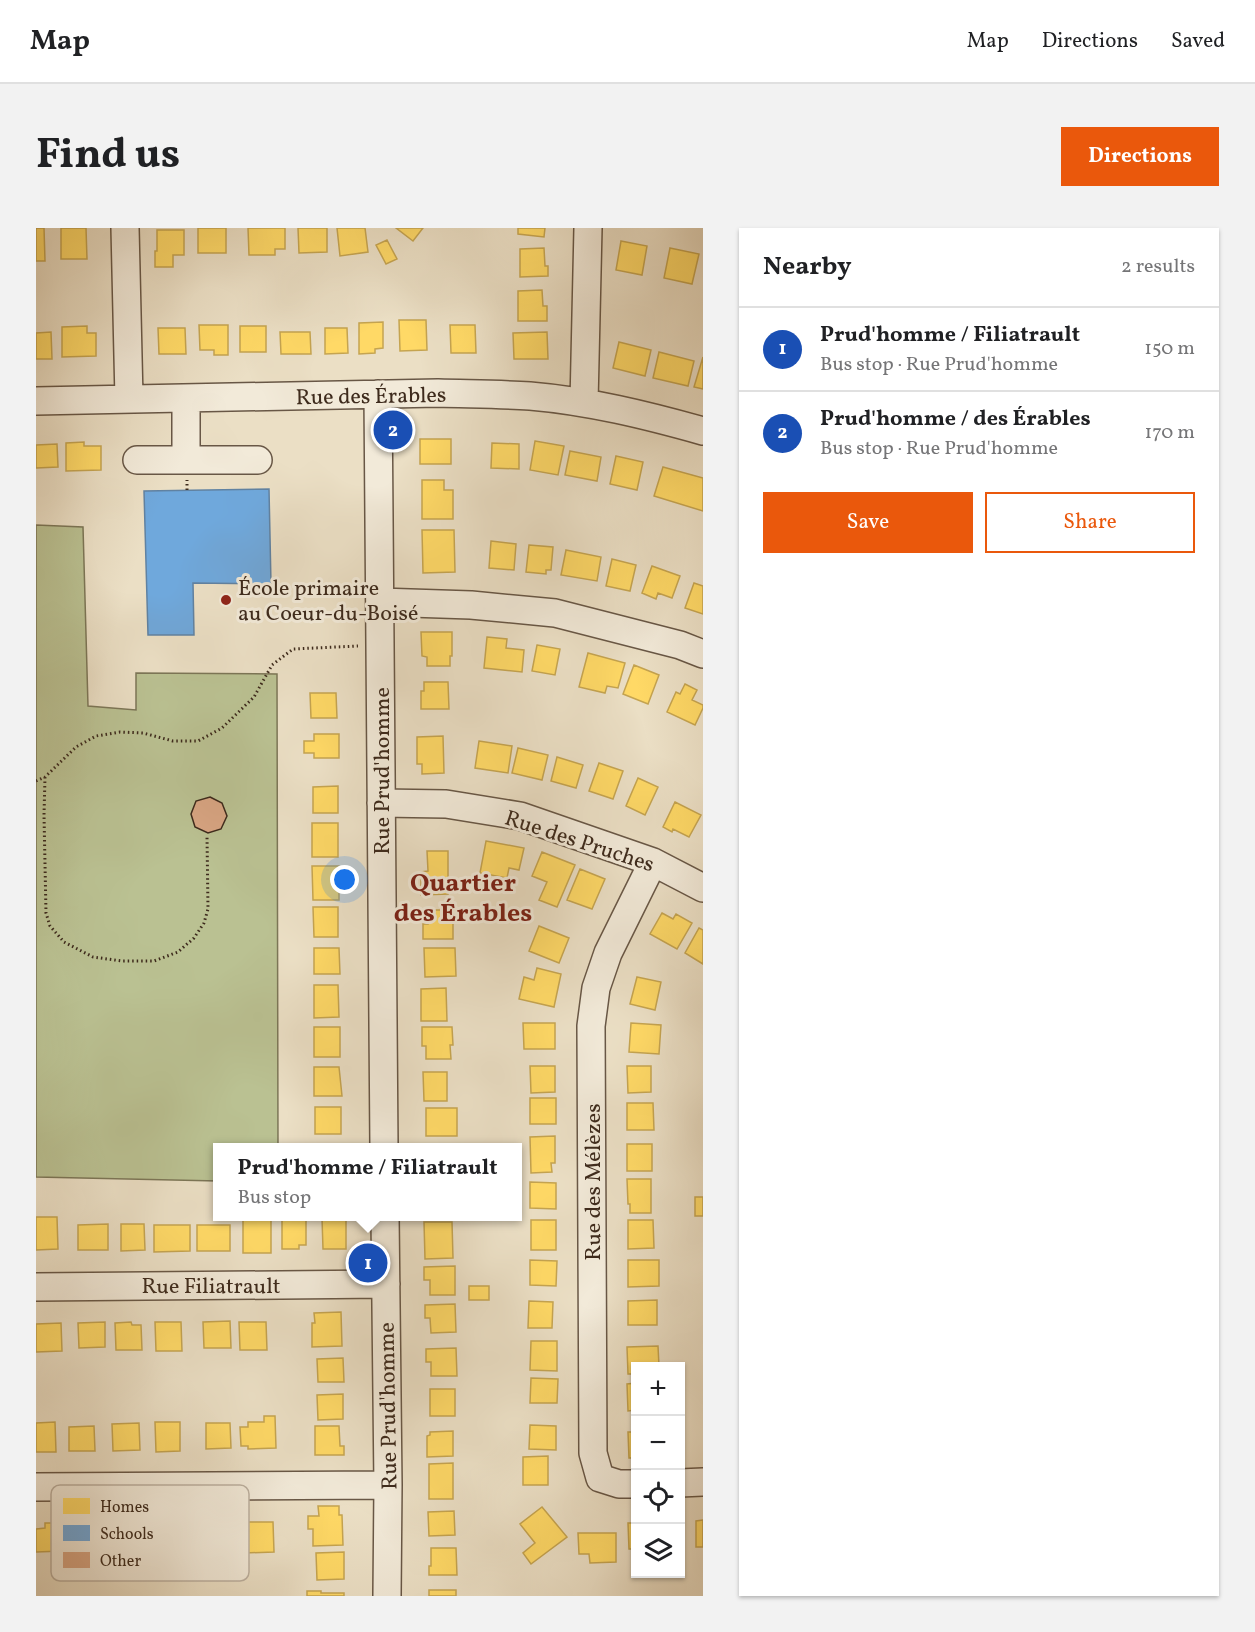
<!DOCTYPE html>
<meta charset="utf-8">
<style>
:root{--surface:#fff;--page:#f2f2f2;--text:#202124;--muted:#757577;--line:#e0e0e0;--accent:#ea580c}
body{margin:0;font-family:Vollkorn,serif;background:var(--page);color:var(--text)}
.controls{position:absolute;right:18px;bottom:18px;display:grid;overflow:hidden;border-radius:0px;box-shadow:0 2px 4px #0004}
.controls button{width:54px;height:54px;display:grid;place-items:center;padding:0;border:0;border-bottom:2px solid var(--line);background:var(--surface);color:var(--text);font:30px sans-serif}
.you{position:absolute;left:309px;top:652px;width:21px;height:21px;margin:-15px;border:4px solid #fff;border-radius:50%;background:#1a73e8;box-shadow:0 0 0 9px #1a73e833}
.badge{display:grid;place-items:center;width:39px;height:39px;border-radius:50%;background:var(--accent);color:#fff;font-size:20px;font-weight:700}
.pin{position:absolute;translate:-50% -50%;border:3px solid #fff;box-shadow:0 2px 6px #0006}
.popup{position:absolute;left:177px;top:915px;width:309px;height:78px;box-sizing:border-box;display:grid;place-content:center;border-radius:0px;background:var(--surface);filter:drop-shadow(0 2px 4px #0005);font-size:20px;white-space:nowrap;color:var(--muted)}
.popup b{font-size:22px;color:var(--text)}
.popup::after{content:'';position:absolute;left:50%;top:100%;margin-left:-12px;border:12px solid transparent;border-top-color:var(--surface)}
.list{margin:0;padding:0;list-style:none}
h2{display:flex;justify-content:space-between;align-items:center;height:78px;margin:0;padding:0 24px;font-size:26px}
h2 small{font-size:20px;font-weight:400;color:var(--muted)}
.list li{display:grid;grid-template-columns:39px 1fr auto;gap:18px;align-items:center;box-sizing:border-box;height:84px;padding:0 24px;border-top:2px solid var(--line)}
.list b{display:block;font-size:22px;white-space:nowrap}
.list p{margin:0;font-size:20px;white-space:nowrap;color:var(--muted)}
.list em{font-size:20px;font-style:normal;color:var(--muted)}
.actions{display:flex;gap:12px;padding:18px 24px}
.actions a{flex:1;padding:14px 0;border:2px solid var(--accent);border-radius:0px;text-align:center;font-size:21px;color:var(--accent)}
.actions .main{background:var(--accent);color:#fff}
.icon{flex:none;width:33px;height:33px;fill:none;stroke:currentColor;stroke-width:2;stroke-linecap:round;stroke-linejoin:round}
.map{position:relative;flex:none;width:667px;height:1368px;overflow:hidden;border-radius:0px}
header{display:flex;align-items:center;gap:36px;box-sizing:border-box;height:84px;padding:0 30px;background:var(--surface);border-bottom:2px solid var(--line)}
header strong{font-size:28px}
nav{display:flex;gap:33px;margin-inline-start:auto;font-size:21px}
.intro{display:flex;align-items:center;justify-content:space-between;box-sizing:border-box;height:144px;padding:0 36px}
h1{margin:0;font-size:42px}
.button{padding:15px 27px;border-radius:0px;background:var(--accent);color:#fff;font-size:21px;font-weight:700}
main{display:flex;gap:36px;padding:0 36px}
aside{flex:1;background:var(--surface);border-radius:0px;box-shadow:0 2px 4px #0004}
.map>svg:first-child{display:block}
.green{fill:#bac192;stroke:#7c7657;stroke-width:1.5}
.homes{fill:#ffd966;stroke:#c5a450;stroke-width:1.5}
.schools{fill:#6fa8dc;stroke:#6082a2;stroke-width:1.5}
.building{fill:#d8a583;stroke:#3d2a1c;stroke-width:1.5}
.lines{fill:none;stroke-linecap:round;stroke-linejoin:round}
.minor-casing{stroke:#685746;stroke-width:30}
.path{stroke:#3d2a1c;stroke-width:3;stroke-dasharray:1.5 3;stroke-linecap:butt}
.minor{stroke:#f2ead9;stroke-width:27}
.poi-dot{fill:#8f2418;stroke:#f2ead9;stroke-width:2}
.labels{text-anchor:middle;stroke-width:6;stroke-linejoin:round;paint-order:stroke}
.street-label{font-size:22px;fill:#3d2a1c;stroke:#f2ead9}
.poi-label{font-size:22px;fill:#3d2a1c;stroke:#f2ead9;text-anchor:start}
.quarter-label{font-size:26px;font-weight:bold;fill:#7a1f14;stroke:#f2ead9}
.key{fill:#f2ead9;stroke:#bcb0a0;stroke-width:1.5}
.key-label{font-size:16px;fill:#3d2a1c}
</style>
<header>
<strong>Map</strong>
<nav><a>Map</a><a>Directions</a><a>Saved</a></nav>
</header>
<div class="intro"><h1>Find us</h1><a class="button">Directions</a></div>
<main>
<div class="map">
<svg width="667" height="1368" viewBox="0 0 667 1368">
<rect width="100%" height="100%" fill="#ebdfc5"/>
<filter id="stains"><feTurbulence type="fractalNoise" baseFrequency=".00333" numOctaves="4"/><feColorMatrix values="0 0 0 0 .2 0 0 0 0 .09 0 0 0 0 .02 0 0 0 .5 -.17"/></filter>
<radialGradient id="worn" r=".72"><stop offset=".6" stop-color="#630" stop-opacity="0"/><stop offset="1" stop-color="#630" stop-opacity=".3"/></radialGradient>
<path class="green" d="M 0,297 L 47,299 L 52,478 L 100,482 L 100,445 L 241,446 L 242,919 L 182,920 L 182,953 L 0,949 Z"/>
<path class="homes" d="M 0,0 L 8,0 L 9,33 L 0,33 Z
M 25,0 L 50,0 L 51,31 L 25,31 Z
M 162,0 L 190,0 L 190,25 L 162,25 Z
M 212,0 L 249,0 L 249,21 L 239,21 L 239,27 L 213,27 Z
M 262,0 L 291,0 L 291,24 L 263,25 Z
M 301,0 L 329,0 L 332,24 L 304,28 Z
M 360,0 L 387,0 L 377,13 Z
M 482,0 L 509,0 L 508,9 L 482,6 Z
M 121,2 L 148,2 L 148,27 L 137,27 L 137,39 L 119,39 L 119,23 L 121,23 Z
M 351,12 L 361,31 L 350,36 L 340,17 Z
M 585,13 L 611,18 L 606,47 L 580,42 Z
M 508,20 L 509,38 L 512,38 L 512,48 L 484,49 L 484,21 Z
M 634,20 L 663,26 L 656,56 L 628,50 Z
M 506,62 L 507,78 L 511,78 L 511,93 L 482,93 L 482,63 Z
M 363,92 L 390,92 L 391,122 L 364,123 Z
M 347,94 L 347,120 L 339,121 L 339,125 L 323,126 L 323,95 Z
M 163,97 L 192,97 L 192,127 L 178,127 L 178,122 L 164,122 Z
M 414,97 L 439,97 L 440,125 L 415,125 Z
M 51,98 L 51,105 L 60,105 L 60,128 L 26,129 L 26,99 Z
M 204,98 L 230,98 L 230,124 L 204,124 Z
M 122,100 L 149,100 L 150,126 L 123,126 Z
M 289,100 L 311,100 L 312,125 L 289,126 Z
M 15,104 L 16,131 L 0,131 L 0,105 Z
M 244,104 L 274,104 L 275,126 L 245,126 Z
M 511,104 L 512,131 L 478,131 L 477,105 Z
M 583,114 L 615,122 L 609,148 L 577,140 Z
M 623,124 L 658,133 L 652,158 L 617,150 Z
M 667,129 L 667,161 L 658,159 Z
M 384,211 L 415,211 L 415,236 L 384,236 Z
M 499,213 L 528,218 L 522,247 L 494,242 Z
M 48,214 L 48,218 L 65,218 L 65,242 L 30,243 L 30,215 Z
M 456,215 L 483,216 L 483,241 L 455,240 Z
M 21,216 L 22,239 L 0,240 L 0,217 Z
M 534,223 L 565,229 L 561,253 L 529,247 Z
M 580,228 L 607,234 L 601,262 L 574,256 Z
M 627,239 L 667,250 L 667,283 L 618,268 Z
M 386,252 L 408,252 L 408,262 L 417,262 L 417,291 L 386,291 Z
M 386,302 L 418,302 L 419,344 L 387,345 Z
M 455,313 L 480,316 L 478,342 L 453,340 Z
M 493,317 L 517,319 L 515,342 L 510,342 L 510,346 L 490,344 Z
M 530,322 L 565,329 L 561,353 L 525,347 Z
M 576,331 L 600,337 L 594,363 L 570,358 Z
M 616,338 L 644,348 L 636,370 L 622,365 L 620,371 L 606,365 Z
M 658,355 L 667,358 L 667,386 L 649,380 Z
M 385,404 L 416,404 L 416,428 L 414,428 L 414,438 L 391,438 L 391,429 L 386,428 Z
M 451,409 L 471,411 L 470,420 L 488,422 L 486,444 L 448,440 Z
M 501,417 L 524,421 L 519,447 L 496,443 Z
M 552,425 L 589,435 L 582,460 L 571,458 L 569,465 L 543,459 Z
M 598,437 L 623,447 L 612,476 L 587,466 Z
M 388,454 L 412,454 L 413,481 L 385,481 L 385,463 L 388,463 Z
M 649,456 L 661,462 L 656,472 L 667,477 L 667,480 L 659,497 L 631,484 L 640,464 L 644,466 Z
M 274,465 L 300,465 L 301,490 L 275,490 Z
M 278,506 L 303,506 L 303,530 L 278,530 L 278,525 L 268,525 L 268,513 L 278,513 Z
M 407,508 L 408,545 L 386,546 L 386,536 L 381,536 L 381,509 Z
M 443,513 L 476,518 L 472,545 L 439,540 Z
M 482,520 L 512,527 L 506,552 L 476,545 Z
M 521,529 L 547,537 L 540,560 L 515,553 Z
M 563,535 L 587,543 L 577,571 L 553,563 Z
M 602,550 L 622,559 L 609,587 L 590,578 Z
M 302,558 L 302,585 L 277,585 L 277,559 Z
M 639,574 L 665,587 L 653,609 L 637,601 L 636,604 L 627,599 Z
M 276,595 L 302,595 L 302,629 L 276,629 Z
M 450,613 L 488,620 L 483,642 L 473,640 L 471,650 L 444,645 Z
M 391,623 L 412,623 L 412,666 L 385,667 L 385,644 L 392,643 Z
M 506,624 L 539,637 L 521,679 L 503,672 L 511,654 L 496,648 Z
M 276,638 L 303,638 L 303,672 L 277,672 Z
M 544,641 L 569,651 L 556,681 L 531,672 Z
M 277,679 L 302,679 L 302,709 L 278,709 Z
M 392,682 L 417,682 L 417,711 L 387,711 L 387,696 L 392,696 Z
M 626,685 L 637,691 L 640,686 L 656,695 L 641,721 L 614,706 Z
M 503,698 L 533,710 L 523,735 L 493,723 Z
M 663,700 L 667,702 L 667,736 L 649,725 Z
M 278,720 L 303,720 L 304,746 L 278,746 Z
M 388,720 L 419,720 L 420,748 L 389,749 Z
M 501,740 L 525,746 L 518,779 L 483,771 L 488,749 L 498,752 Z
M 601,749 L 625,754 L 619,782 L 594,776 Z
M 278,757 L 302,757 L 303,789 L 278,790 Z
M 410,760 L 411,793 L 385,793 L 385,761 Z
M 487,795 L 519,795 L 519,821 L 488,821 Z
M 595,795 L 625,797 L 623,826 L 593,824 Z
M 278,799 L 304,799 L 304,829 L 278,829 Z
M 386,799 L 416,799 L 417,817 L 414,817 L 415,831 L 390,831 L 390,818 L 386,818 Z
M 494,838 L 519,838 L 519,864 L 495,865 Z
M 591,838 L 615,838 L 615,864 L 592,865 Z
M 278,839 L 303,839 L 306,868 L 278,868 Z
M 387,844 L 411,844 L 411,873 L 388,873 Z
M 494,870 L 520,870 L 520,896 L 494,896 Z
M 591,875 L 617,875 L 618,902 L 591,902 Z
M 279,879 L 305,879 L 305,906 L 279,906 Z
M 390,880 L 421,880 L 421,908 L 390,908 Z
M 519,908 L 519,935 L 515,935 L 516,944 L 495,945 L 494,909 Z
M 591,916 L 616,916 L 616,943 L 591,943 Z
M 591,951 L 615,951 L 615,985 L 594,985 L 594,976 L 592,976 Z
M 494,954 L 520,955 L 520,981 L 494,980 Z
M 659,969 L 667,969 L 667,988 L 659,988 Z
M 0,989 L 21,989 L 22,1021 L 0,1022 Z
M 207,990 L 235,990 L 235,1025 L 207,1025 Z
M 246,990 L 270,990 L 270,1017 L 263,1017 L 263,1021 L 246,1021 Z
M 286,990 L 310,990 L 310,1021 L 287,1021 Z
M 495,992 L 520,992 L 520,1022 L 495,1022 Z
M 592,992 L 617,992 L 618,1020 L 592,1021 Z
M 388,994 L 416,994 L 417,1030 L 389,1031 Z
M 72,996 L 72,1022 L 42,1022 L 42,997 Z
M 85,996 L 108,996 L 109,1022 L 85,1023 Z
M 118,997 L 154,997 L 154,1023 L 118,1024 Z
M 161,997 L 194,997 L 194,1023 L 161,1023 Z
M 494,1032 L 521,1033 L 520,1058 L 494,1057 Z
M 592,1032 L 623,1032 L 623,1058 L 592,1059 Z
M 419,1038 L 419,1067 L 394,1067 L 394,1052 L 388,1052 L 388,1039 Z
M 433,1058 L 453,1058 L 453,1072 L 433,1072 Z
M 621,1072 L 621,1097 L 592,1097 L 592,1073 Z
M 493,1073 L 517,1074 L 516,1100 L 492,1100 Z
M 419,1076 L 420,1104 L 395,1105 L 394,1090 L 389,1090 L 389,1077 Z
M 305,1084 L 306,1118 L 276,1119 L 276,1095 L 279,1095 L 278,1085 Z
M 194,1093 L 195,1120 L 168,1120 L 167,1094 Z
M 69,1094 L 69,1119 L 43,1120 L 42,1095 Z
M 95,1094 L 96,1097 L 105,1097 L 106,1122 L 80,1122 L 79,1095 Z
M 119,1094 L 145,1094 L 146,1123 L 120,1123 Z
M 203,1094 L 230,1094 L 231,1122 L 204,1122 Z
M 25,1095 L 26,1123 L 0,1124 L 0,1096 Z
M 495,1113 L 521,1113 L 521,1143 L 494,1142 Z
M 622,1118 L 623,1138 L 600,1138 L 600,1146 L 592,1146 L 591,1119 Z
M 420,1120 L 421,1148 L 395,1148 L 395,1134 L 390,1134 L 390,1121 Z
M 307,1130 L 308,1154 L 282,1154 L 281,1131 Z
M 495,1150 L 522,1151 L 521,1175 L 494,1175 Z
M 600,1155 L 600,1182 L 592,1183 L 591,1156 Z
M 394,1161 L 419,1161 L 419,1188 L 394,1188 Z
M 307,1166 L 307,1191 L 282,1192 L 281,1167 Z
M 228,1188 L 239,1188 L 240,1220 L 212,1221 L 212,1218 L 205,1218 L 204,1199 L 212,1199 L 212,1194 L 228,1194 Z
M 19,1194 L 20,1224 L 0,1224 L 0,1195 Z
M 119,1194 L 144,1194 L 144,1223 L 120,1224 Z
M 103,1195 L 104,1222 L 77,1223 L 76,1196 Z
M 170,1195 L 194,1195 L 195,1220 L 170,1221 Z
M 596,1195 L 600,1195 L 600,1230 L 593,1230 L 592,1204 L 596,1204 Z
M 494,1197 L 520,1198 L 520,1222 L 493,1221 Z
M 58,1198 L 59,1223 L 33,1223 L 33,1199 Z
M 279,1198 L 303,1198 L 304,1218 L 308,1218 L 308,1227 L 279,1227 Z
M 417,1203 L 417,1228 L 391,1229 L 391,1208 L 394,1207 L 394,1204 Z
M 512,1228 L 512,1257 L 487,1257 L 487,1229 Z
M 417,1235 L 417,1271 L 393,1271 L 393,1236 Z
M 282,1278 L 303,1278 L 303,1287 L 306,1287 L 307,1317 L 277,1318 L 277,1301 L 272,1301 L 272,1288 L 283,1288 Z
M 506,1279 L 531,1309 L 495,1336 L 487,1325 L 499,1315 L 484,1296 Z
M 418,1283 L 419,1307 L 393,1308 L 392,1284 Z
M 667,1292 L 667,1319 L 660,1319 L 660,1293 Z
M 209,1294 L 237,1294 L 238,1324 L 209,1325 Z
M 9,1295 L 25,1295 L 26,1323 L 0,1324 L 0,1301 L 9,1300 Z
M 67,1295 L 68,1325 L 39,1325 L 39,1296 Z
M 81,1295 L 110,1295 L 111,1325 L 82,1326 Z
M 124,1295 L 152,1295 L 153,1325 L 125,1325 Z
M 168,1295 L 196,1295 L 197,1325 L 168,1325 Z
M 592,1295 L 600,1295 L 600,1321 L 593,1321 Z
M 542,1305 L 580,1305 L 580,1334 L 554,1335 L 553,1326 L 543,1326 Z
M 395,1320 L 420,1320 L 421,1347 L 393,1347 L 393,1338 L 395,1338 Z
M 308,1324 L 308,1351 L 281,1352 L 280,1325 Z
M 393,1362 L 420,1362 L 420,1368 L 393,1368 Z
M 271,1363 L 285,1363 L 285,1365 L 308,1365 L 308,1368 L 271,1368 Z"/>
<path class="schools" d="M 233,261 L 235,356 L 157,355 L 158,407 L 112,407 L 108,263 Z"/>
<path class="building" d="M 174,569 L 186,575 L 191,588 L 185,601 L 172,605 L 159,599 L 155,586 L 160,573 Z"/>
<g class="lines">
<defs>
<path id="minor" d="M 89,0 L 93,171
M 342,166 L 348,920
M 0,173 L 402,165 C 433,166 464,166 494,168 C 553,173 610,187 667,203
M 548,175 L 552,0
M 101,232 L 222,232
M 150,232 L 150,170
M 344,374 L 435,377 L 519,385 L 644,417 L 667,426
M 345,575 L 410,576 L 484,588 L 617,634 L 667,660
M 349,988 L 352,1257 L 351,1368
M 0,1059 L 350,1056
M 644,1255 L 667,1254
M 600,1256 L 583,1256 L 564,1250 L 557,1225 L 555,798 L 560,760 L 572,725 L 617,634
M 0,1259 L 352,1257"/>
</defs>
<use href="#minor" class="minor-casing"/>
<path class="path" d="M 151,262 L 151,252
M 9,549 L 8,587 L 10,685 L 14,698 L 28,714 L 57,729 L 86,733 L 118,733 L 142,724 L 158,710 L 168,695 L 172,681 L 171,608
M 0,553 L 9,549 L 40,519 L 60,508 L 84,504 L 107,505 L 137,513 L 162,513 L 186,500 L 218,469 L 236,437 L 257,421 L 322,418"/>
<use href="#minor" class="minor"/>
</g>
<circle class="poi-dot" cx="190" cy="372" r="6"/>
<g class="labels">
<g class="street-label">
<text transform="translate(335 167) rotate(-1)" y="8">Rue des Érables</text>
<text transform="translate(345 543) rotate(-90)" y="8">Rue Prud'homme</text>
<text transform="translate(544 612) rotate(18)" y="8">Rue des Pruches</text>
<text transform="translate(556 954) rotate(-90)" y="8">Rue des Mélèzes</text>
<text x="175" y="1065">Rue Filiatrault</text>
<text transform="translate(351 1178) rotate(-91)" y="8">Rue Prud'homme</text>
</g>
<g class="poi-label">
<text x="202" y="367">École primaire<tspan x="202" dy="25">au Coeur‑du‑Boisé</tspan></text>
</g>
<g class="quarter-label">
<text x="427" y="663">Quartier<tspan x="427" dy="30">des Érables</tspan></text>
</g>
</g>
<rect x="15" y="1257" width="198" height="96" rx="9" class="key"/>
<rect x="27" y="1270" width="27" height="16" fill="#ffd966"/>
<rect x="27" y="1297" width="27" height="16" fill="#6fa8dc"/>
<rect x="27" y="1324" width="27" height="16" fill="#d8a583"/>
<g class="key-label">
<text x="64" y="1284">Homes</text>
<text x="64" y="1311">Schools</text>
<text x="64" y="1338">Other</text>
</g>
<rect width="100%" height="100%" filter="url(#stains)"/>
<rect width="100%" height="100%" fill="url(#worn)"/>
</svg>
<div class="controls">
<button>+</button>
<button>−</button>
<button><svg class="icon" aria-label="locate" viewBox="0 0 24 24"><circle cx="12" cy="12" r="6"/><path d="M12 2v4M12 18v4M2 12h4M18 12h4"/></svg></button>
<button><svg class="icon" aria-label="layers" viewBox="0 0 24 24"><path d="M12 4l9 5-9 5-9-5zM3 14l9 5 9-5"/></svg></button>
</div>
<div class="you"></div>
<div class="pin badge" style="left:332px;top:1035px;background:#1a4fb4">1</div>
<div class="popup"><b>Prud'homme / Filiatrault</b>Bus stop</div>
<div class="pin badge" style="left:357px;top:202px;background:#1a4fb4">2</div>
</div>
<aside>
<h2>Nearby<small>2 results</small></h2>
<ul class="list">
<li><span class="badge" style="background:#1a4fb4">1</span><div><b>Prud'homme / Filiatrault</b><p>Bus stop · Rue Prud'homme</p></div><em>150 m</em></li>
<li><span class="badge" style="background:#1a4fb4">2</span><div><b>Prud'homme / des Érables</b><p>Bus stop · Rue Prud'homme</p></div><em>170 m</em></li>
</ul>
<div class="actions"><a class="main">Save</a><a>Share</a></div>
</aside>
</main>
